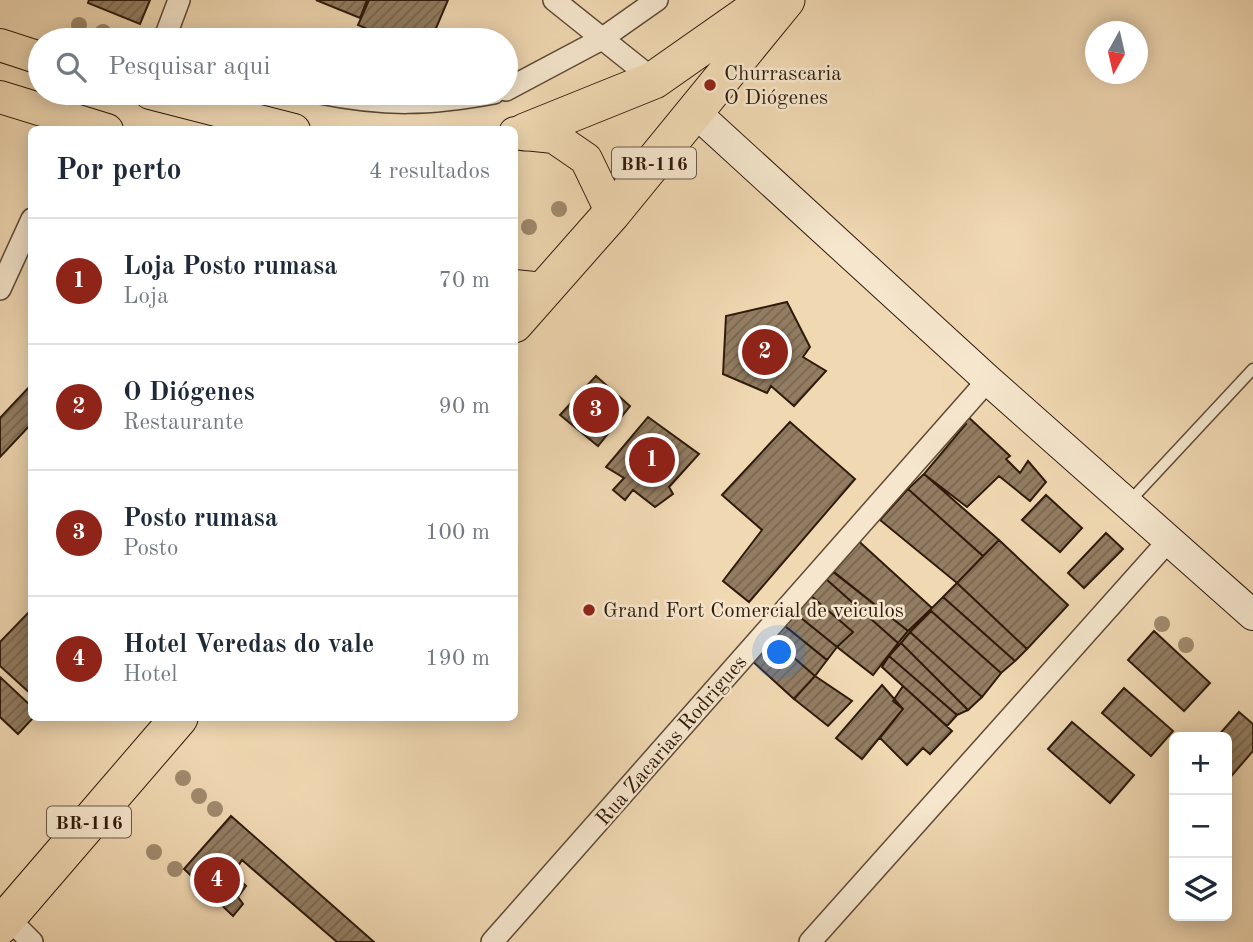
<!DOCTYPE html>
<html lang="pt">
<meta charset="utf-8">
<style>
:root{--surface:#fff;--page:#f2f2f3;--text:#1f2937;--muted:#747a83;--line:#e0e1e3;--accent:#8f2418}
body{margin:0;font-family:"Old Standard TT",serif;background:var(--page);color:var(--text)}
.controls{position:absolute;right:21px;bottom:21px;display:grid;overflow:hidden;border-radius:10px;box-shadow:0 4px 18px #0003}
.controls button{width:63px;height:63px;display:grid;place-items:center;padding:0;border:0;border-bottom:2px solid var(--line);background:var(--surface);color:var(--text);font:35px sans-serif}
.compass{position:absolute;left:1085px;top:21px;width:63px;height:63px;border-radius:50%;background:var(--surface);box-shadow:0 4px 18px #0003;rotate:188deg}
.you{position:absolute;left:780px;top:653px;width:24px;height:24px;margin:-18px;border:5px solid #fff;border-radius:50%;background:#1a73e8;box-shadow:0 0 0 10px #1a73e833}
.badge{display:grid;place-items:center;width:46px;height:46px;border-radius:50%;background:var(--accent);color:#fff;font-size:23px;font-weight:700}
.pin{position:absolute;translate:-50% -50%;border:4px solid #fff;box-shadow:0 2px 7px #0006}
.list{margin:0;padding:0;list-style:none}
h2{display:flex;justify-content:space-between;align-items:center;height:91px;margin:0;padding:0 28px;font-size:30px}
h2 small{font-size:23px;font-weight:400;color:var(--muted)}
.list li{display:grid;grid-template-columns:46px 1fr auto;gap:21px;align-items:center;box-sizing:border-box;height:126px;padding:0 28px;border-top:2px solid var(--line)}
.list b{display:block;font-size:26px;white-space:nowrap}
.list p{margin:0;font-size:23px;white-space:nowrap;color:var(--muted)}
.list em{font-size:23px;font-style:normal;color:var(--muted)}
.icon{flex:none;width:38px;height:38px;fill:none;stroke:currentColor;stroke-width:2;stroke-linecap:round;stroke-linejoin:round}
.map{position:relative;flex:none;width:1253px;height:942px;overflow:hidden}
.search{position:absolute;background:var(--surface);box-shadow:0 4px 18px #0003;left:28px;top:28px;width:490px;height:77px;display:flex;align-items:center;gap:18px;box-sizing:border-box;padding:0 24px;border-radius:38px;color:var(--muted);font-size:26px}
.panel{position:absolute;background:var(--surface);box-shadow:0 4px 18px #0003;left:28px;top:126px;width:490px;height:595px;border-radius:10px}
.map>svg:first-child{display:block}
.building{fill:url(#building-hatch);stroke:#2f1b0c;stroke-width:2}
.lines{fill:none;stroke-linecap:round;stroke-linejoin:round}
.lane-casing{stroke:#5f4a36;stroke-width:13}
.street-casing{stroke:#5f4a36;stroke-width:24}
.secondary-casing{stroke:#2f1b0c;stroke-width:32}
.primary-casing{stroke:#2f1b0c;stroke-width:34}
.highway-casing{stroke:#2f1b0c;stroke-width:39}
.lane{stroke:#f5e6cd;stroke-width:10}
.street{stroke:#f5e6cd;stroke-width:21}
.secondary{stroke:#f5e6cd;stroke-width:30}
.primary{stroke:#f0d8b2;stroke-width:32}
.highway{stroke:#f0d8b2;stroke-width:37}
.tree{fill:#a08a6d}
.poi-dot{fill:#8f2418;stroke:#f5e6cd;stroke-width:2.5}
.labels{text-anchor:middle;stroke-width:5;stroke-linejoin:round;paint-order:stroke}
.shield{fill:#f5e6cd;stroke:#6a5846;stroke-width:2}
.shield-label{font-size:19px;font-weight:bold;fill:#2f1b0c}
.poi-label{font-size:21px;fill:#2f1b0c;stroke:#f5e6cd;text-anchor:start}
.street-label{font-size:21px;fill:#2f1b0c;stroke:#f5e6cd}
</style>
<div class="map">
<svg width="1253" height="942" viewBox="0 0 1253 942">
<defs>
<pattern id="building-hatch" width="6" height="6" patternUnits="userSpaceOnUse" patternTransform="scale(1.75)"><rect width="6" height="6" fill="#937d62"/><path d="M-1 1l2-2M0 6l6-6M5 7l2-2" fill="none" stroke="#78664f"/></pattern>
</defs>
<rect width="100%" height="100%" fill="#f0d8b2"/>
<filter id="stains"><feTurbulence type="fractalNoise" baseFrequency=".00286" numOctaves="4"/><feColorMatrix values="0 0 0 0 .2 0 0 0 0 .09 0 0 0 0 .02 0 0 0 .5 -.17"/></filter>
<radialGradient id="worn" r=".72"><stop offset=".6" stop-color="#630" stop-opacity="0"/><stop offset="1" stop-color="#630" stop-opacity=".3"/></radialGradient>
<path class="building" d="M 89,0 L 150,0 L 140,24 L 88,3 Z
M 316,0 L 367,0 L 360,18 Z
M 369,0 L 448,0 L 431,40 L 393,40 L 358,25 Z
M 787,302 L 810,347 L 803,357 L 826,371 L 794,406 L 771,386 L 767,393 L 723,374 L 726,316 Z
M 596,376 L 630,406 L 598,446 L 560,415 Z
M 32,384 L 32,423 L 0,457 L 0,418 Z
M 965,414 L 1010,456 L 1006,459 L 1020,473 L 1028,461 L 1046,482 L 1030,501 L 999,476 L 967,507 L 924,474 L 966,424 L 961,419 Z
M 648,417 L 699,454 L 669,487 L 673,494 L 655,507 L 633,490 L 625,500 L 613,490 L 624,478 L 606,467 Z
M 790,422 L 855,479 L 749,602 L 723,581 L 762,530 L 722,495 Z
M 924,474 L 999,540 L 983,556 L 908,489 Z
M 908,489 L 983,556 L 957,583 L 880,520 Z
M 1046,495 L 1082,528 L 1060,552 L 1022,520 Z
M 1106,533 L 1123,549 L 1084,588 L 1068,573 Z
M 853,536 L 932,608 L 908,631 L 827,567 Z
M 999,540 L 1068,605 L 1027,649 L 957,583 Z
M 834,572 L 908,631 L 898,643 L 826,579 Z
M 826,579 L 898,643 L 873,675 L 837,647 L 853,632 L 809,594 Z
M 957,583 L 1027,649 L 1015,661 L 943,597 Z
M 809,594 L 853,632 L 837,647 L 790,609 Z
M 943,597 L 1015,661 L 1001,673 L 930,610 Z
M 32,609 L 32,695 L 0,666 L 0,642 Z
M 790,609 L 837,647 L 827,660 L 780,622 Z
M 931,611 L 1001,673 L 982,697 L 910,632 Z
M 780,622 L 827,660 L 815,676 L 769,636 Z
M 1154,631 L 1210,683 L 1184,711 L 1128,660 Z
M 910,632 L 982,697 L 968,710 L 901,643 Z
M 769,636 L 815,676 L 794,699 L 750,659 Z
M 901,643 L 968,710 L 957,715 L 889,656 Z
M 889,656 L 957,715 L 947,726 L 882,667 Z
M 815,676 L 852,701 L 828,726 L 794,699 Z
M 0,677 L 32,707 L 33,718 L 18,734 L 0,717 Z
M 882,685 L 903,709 L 862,759 L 836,738 Z
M 903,686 L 952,731 L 930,754 L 923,748 L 907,765 L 880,738 L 903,709 L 893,701 Z
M 1124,688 L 1173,731 L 1151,756 L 1102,713 Z
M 1239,712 L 1253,724 L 1253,751 L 1227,781 L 1227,737 L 1217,737 Z
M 1072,722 L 1134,775 L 1110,803 L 1048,749 Z
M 231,816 L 374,942 L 337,942 L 242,860 L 233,874 L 246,886 L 238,897 L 243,904 L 233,916 L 184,869 Z"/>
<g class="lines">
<defs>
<path id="lane" d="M 1128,503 L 1253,369"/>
<path id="street" d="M 554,0 L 654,80
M 164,40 L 179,0
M 506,90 L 600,40 L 657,0
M 320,93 C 384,106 430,105 494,93
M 0,289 L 32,219
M 2,912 L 32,942
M 492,942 L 988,380
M 810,942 L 1170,539"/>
<path id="secondary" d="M 695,112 L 988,380 L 1253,615"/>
<path id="primary" d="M 0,45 L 40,58
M 150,93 L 294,130
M 0,97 L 107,130
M 515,133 L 554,137 L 586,159 L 612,213
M 514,286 L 544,289"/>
<path id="highway" d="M 525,132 L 654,80 L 768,0
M 514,324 L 612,213 L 786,0
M 0,926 L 179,718"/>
</defs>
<use href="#lane" class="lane-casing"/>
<use href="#street" class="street-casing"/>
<use href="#secondary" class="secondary-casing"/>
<use href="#primary" class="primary-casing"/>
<use href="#highway" class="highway-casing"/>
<use href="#lane" class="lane"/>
<use href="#street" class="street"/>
<use href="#secondary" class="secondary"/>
<use href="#primary" class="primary"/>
<use href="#highway" class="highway"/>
</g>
<g class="tree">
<circle cx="79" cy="25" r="8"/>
<circle cx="103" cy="32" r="8"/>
<circle cx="559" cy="209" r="8"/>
<circle cx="529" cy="227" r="8"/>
<circle cx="1162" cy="624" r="8"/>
<circle cx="1186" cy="645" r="8"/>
<circle cx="183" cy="778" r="8"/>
<circle cx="199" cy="796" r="8"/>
<circle cx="215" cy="809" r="8"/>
<circle cx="154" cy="852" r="8"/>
<circle cx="175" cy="869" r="8"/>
</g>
<g class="poi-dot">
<circle cx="710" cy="85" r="7"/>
<circle cx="589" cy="610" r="7"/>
</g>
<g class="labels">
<g class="shield">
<rect x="612" y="147.5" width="84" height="31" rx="5"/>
<rect x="47" y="806.5" width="84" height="31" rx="5"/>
</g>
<g class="shield-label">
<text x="654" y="170">BR-116</text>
<text x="89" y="829">BR-116</text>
</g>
<g class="poi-label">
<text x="724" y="80">Churrascaria<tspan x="724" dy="24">O Diógenes</tspan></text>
<text x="603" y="617">Grand Fort Comercial de veiculos</text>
</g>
<g class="street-label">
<text transform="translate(671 740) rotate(-49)" y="7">Rua Zacarias Rodrigues</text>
</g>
</g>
<rect width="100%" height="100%" filter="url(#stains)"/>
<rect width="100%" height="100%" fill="url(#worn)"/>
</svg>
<div class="controls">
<button>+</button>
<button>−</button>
<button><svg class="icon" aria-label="layers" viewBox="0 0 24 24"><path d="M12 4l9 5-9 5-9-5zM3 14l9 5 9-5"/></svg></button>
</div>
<svg class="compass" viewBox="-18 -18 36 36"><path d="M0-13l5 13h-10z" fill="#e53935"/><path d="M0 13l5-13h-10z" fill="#747a83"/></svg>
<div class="you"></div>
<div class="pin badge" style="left:652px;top:460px">1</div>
<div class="pin badge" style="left:765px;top:352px">2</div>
<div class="pin badge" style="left:596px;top:410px">3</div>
<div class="pin badge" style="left:217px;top:880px">4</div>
<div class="search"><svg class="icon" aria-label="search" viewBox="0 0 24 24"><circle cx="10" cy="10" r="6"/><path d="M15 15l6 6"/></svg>Pesquisar aqui</div>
<section class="panel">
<h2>Por perto<small>4 resultados</small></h2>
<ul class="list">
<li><span class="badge">1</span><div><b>Loja Posto rumasa</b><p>Loja</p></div><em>70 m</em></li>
<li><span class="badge">2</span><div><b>O Diógenes</b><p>Restaurante</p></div><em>90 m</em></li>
<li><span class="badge">3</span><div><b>Posto rumasa</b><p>Posto</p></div><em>100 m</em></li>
<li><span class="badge">4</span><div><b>Hotel Veredas do vale</b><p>Hotel</p></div><em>190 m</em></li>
</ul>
</section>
</div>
